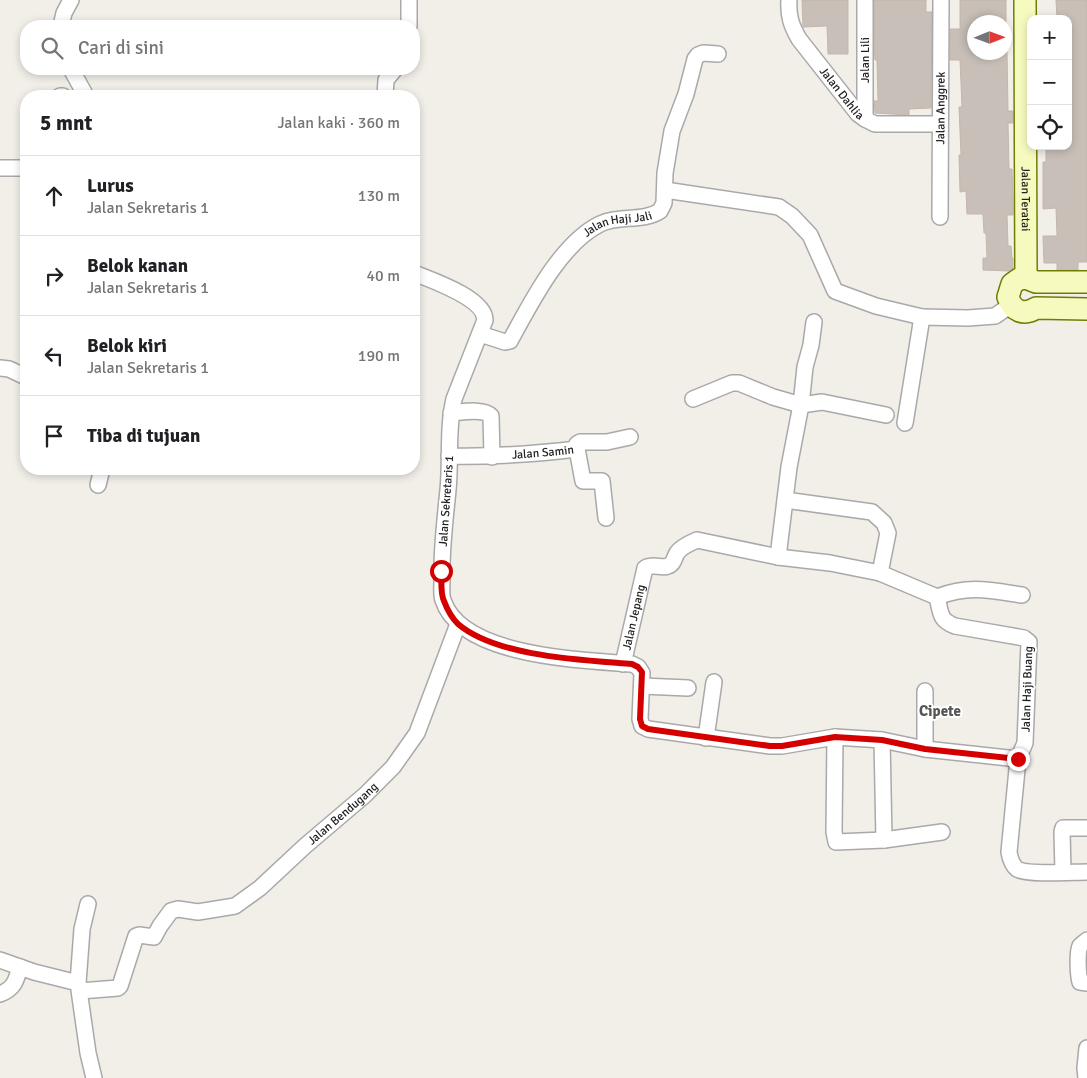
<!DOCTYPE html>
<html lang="id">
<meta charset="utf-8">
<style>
:root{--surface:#fff;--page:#f6f6f6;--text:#202124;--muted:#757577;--line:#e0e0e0}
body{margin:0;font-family:Signika,sans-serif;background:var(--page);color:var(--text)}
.controls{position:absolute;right:15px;top:15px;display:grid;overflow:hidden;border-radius:10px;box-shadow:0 2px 8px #0003}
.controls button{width:45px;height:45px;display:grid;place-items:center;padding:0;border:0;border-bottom:1px solid var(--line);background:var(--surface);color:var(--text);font:25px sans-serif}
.compass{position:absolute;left:967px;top:15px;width:45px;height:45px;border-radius:50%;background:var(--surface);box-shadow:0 2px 8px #0003;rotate:89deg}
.stop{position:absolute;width:15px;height:15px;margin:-11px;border:4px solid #d40000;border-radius:50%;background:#fff}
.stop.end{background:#d40000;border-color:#fff;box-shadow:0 1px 5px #0008}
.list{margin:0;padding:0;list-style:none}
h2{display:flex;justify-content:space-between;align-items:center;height:65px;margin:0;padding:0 20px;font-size:21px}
h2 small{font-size:16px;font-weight:400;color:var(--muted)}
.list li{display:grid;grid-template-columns:32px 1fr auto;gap:15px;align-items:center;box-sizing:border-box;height:80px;padding:0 20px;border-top:1px solid var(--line)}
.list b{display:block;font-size:19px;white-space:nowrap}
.list p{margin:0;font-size:16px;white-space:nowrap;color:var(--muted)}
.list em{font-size:16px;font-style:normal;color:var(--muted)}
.icon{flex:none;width:28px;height:28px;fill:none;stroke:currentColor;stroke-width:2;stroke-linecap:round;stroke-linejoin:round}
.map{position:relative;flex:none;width:1087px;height:1078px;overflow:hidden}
.search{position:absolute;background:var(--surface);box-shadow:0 2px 8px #0003;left:20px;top:20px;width:400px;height:55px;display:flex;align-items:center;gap:12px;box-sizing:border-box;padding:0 18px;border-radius:20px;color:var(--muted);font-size:19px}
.panel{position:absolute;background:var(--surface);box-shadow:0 2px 8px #0003;left:20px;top:90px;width:400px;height:385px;border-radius:20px}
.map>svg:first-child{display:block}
.building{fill:#c7bfb8;stroke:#c4b6ab}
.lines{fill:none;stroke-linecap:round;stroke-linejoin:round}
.street-casing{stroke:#a9a9a9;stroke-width:18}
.secondary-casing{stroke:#707d05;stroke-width:24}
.street{stroke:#fff;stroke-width:15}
.secondary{stroke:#f7fabf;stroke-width:21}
.route{stroke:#d40000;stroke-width:6}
.labels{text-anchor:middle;stroke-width:4;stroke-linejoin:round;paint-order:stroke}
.street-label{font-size:12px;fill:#222;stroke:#fff}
.quarter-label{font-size:15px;font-weight:bold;fill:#555;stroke:#fff}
</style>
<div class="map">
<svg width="1087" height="1078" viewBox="0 0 1087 1078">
<rect width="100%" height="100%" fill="#f2efe9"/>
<path class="building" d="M 802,0 L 848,0 L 848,54 L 828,54 L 827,26 L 803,27 Z
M 874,0 L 926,0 L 926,12 L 932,12 L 931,108 L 909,109 L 909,115 L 875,113 L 874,101 L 878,101 L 877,60 L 875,60 L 874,40 Z
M 960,0 L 1006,0 L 1006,22 L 974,22 L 974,52 L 1007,52 L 1008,111 L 1013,111 L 1013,123 L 1008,123 L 1009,169 L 1012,169 L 1013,200 L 1013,215 L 1007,215 L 1008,246 L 1011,246 L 1012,258 L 1013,258 L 1013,268 L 1009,271 L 983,270 L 983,258 L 987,258 L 986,233 L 984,233 L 983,214 L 967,214 L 966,191 L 960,192 L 959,155 L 961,155 L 959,107 L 962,107 L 960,60 L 950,60 L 950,29 L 960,29 Z
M 1056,0 L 1087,0 L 1087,262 L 1078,262 L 1078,270 L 1057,270 L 1057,263 L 1044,263 L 1043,236 L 1057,236 L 1056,208 L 1043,209 L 1043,162 L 1046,162 L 1046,148 L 1068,146 L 1068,19 L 1057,19 Z"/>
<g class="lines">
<defs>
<g id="street">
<path d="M 409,0 L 409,26"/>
<path id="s1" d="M 789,0 C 788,16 791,25 799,39 L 858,114 L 865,119 L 875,124 L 940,124"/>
<path d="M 61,26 L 64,13 L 71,0"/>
<path d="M 71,69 L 86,96"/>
<path d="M 60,96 L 63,96"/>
<path d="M 385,96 L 386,80 L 395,69"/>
<path d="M 865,119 L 865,0"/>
<path d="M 0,168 L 26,168"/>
<path d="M 665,190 L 779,207 L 792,216 L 810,235 L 835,291 L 876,306 L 922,317"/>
<path id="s2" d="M 940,217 L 941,0"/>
<path d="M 414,273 C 431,280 485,298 485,320 L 454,399 C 447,429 451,460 448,490 C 445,521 441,550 442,581 C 442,587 441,595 443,600 C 461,657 582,660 632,664 L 638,667 L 642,673 L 640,719 L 642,726 L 648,729 L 770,746 L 782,746 L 835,737 L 882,740 L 925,749 L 1018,759"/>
<path id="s3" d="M 480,334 L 505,342 L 510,341 C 531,303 560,244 600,224 C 618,215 643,222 660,211 L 664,203 L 665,173 L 672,131 L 686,94 L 695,59 L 698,55 L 703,53 L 718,54"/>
<path d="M 0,368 L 9,369 L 26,377"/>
<path d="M 693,399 L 732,383 L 739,383 L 773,397 L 801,405 L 822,402 L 886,415"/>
<path d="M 451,413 C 462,412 484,408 491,416 L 492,457"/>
<path d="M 905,423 L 922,317 L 968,318 L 995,316 L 1011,305"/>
<path d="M 577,449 L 583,481 L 602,481 L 606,518"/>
<path id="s4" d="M 449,456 C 492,457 534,454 577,449 L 577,444 L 580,442 L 607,442 L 630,437"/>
<path d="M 98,485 L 102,469"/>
<path d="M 785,500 L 872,512 L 884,523 L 888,533 L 880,573"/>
<path d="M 778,557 L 789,467 L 801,405 L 805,367 L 811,345 L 814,322"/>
<path d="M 937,597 C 941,613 939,620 955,626 L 1024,638 L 1029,642 L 1025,743 L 1018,759 L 1009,852 C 1010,858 1012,865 1017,869 C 1026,875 1073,872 1087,872"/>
<path id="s5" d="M 623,664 L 645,568 C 654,563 661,569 668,566 C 674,564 674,558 677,553 C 681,547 690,543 697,540 L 778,557 L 830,563 L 880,573 L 937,597 C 969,585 989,590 1022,595"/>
<path d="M 642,686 L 688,688"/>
<path d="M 835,737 L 834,832 L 836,842 L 884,840 L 942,832"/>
<path d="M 706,738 L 714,682"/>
<path d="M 882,740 L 884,840"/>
<path d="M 925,749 L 925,691"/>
<path d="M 1063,872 L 1062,832 L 1063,828 L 1087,828"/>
<path d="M 1087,940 C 1086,941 1081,945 1080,946 C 1077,952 1078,975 1080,982 L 1087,983"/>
<path d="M 0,960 L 34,972 L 78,983 L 88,1053 L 94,1078"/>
<path d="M 78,983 L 82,929 L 88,904"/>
<path id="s6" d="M 80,991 L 118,988 L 120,986 L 136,936 L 139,935 L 154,937 L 160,926 L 171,911 L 178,909 L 198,912 L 235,906 L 260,888 L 305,846 L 365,795 L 393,767 L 417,733 L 458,624"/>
<path d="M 0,994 C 14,989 16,981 20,967"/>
<path d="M 1086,1078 L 1085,1068 L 1087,1048"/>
</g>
<g id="secondary">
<path id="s7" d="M 1025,0 L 1026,278"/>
<path d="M 1087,282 L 1036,282 L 1026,278 L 1019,279 L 1012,284 L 1008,297 C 1012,311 1024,316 1036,308 L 1087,309"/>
</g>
</defs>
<use href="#street" class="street-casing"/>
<use href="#secondary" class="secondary-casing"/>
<use href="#street" class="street"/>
<use href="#secondary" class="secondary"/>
</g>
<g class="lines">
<path class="route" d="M 441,571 C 442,580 440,593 444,601 C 447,609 452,618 458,624 C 497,657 583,660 632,664 L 638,667 L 642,672 L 640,719 L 642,726 L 648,729 L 770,746 L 782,746 L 835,737 L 882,740 L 925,749 L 1018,759"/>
</g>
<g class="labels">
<g class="street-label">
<text transform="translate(865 60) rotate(-90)" y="4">Jalan Lili</text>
<text dy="4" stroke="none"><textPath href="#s1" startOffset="110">Jalan Dahlia</textPath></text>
<text dy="4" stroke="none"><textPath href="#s2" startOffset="109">Jalan Anggrek</textPath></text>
<text dy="4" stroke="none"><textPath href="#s7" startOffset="199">Jalan Teratai</textPath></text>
<text dy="4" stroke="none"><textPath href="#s3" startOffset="198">Jalan Haji Jali</textPath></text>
<text dy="4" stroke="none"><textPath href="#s4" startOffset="94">Jalan Samin</textPath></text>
<text transform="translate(446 501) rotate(-86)" y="4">Jalan Sekretaris 1</text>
<text dy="4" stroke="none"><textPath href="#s5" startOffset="48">Jalan Jepang</textPath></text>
<text transform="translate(1027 689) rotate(-88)" y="4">Jalan Haji Buang</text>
<text dy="4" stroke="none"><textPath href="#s6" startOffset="350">Jalan Bendugang</textPath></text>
</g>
<g class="quarter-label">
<text x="940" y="716">Cipete</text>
</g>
</g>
</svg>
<div class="controls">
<button>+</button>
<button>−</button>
<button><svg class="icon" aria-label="locate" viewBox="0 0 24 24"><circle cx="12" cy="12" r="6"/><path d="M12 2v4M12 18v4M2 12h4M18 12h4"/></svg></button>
</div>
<svg class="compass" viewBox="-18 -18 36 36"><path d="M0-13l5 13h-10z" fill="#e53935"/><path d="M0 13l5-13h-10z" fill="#757577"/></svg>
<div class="stop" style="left:441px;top:571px"></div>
<div class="stop end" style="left:1018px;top:759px"></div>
<div class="search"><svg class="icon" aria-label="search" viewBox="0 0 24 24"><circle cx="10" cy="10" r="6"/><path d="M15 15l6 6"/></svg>Cari di sini</div>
<section class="panel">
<h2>5 mnt<small>Jalan kaki · 360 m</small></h2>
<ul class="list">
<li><svg class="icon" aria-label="ahead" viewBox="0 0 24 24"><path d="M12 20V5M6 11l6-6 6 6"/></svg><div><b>Lurus</b><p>Jalan Sekretaris 1</p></div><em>130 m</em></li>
<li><svg class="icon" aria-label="right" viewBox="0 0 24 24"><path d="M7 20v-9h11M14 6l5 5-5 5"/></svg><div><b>Belok kanan</b><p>Jalan Sekretaris 1</p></div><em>40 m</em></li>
<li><svg class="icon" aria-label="left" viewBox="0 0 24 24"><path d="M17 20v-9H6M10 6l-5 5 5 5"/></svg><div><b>Belok kiri</b><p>Jalan Sekretaris 1</p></div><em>190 m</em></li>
<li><svg class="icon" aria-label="arrive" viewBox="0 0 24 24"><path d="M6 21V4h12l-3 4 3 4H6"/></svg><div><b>Tiba di tujuan</b></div></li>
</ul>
</section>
</div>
